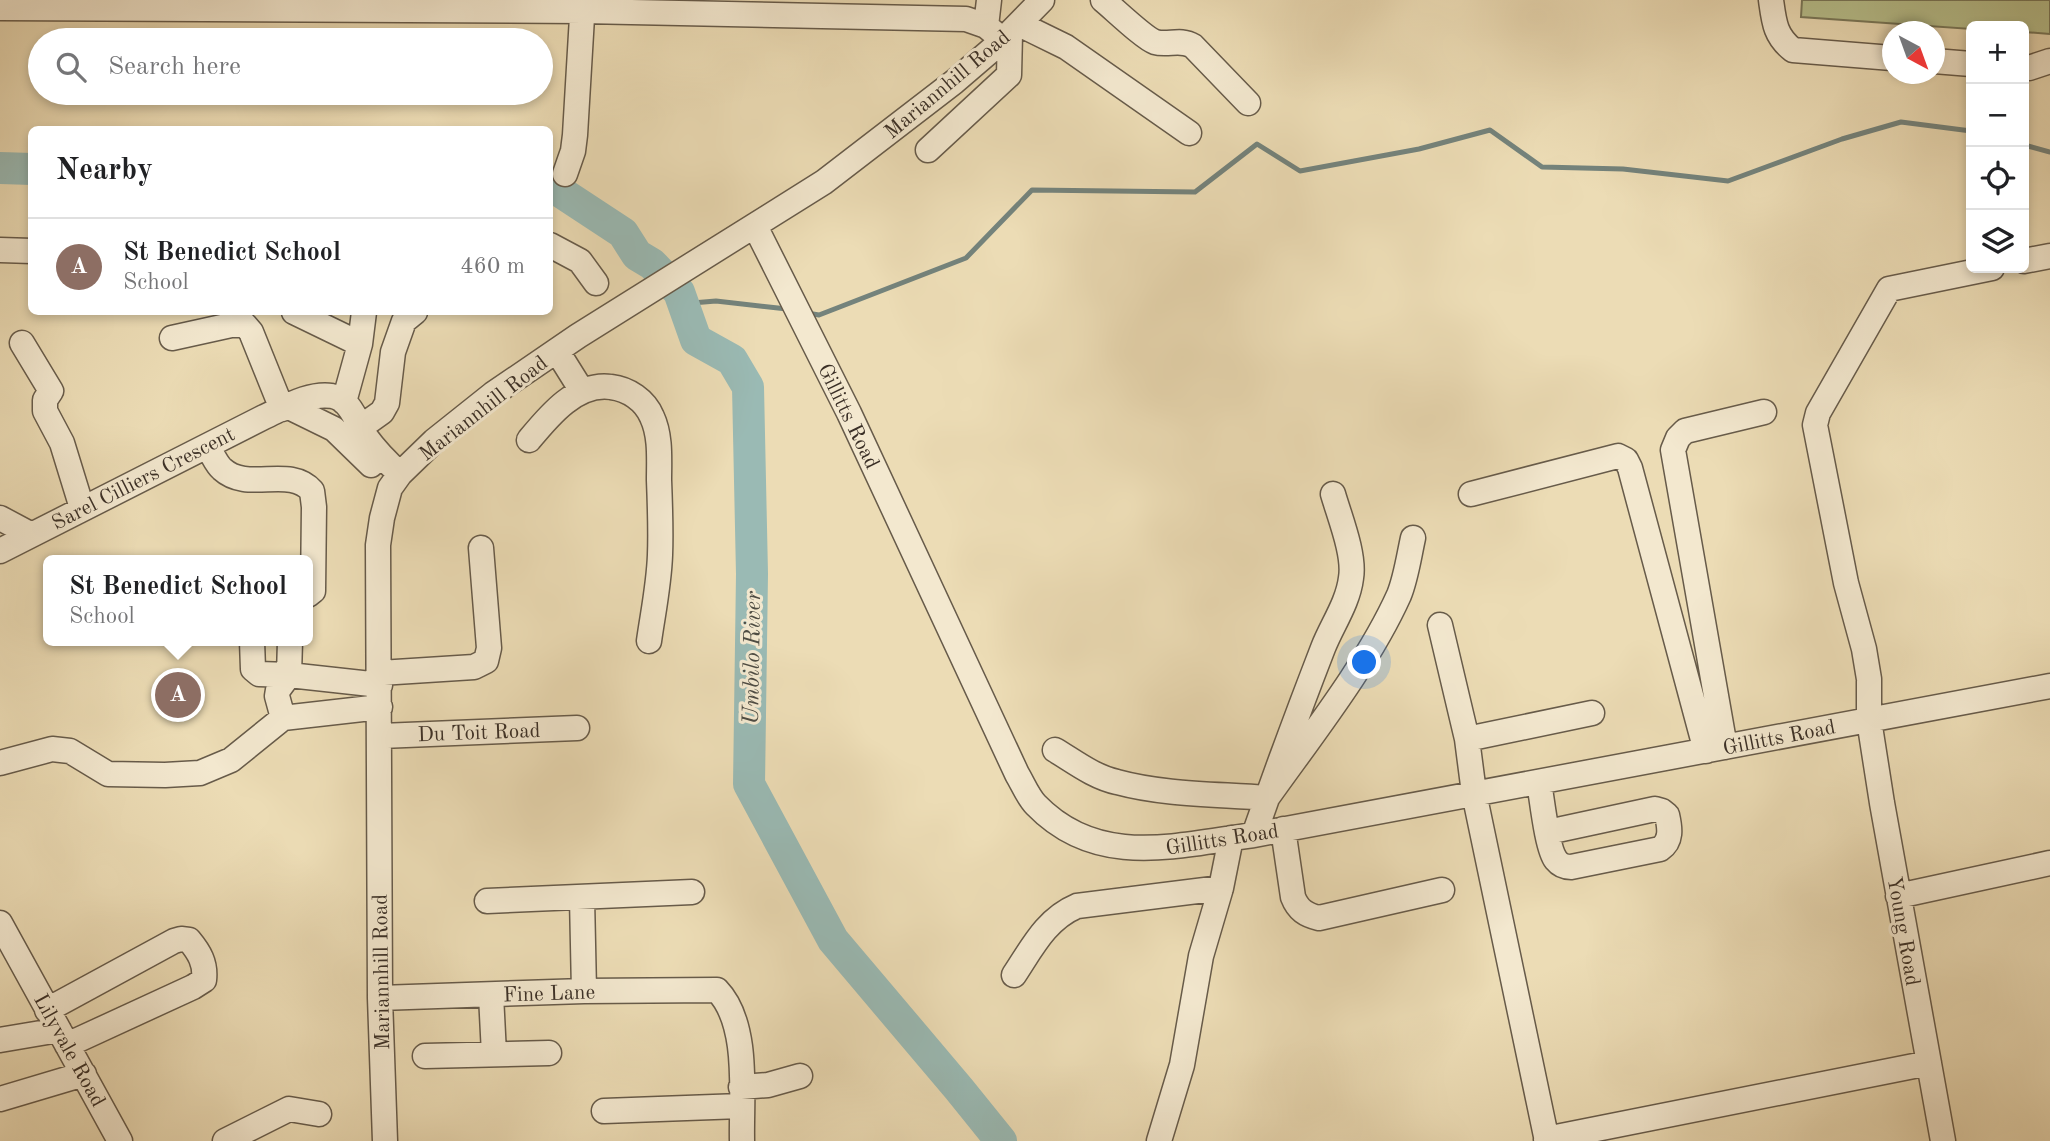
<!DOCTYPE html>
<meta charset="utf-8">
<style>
:root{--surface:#fff;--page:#f2f2f2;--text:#202124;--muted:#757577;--line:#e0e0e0;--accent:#8f2418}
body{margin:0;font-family:"Old Standard TT",serif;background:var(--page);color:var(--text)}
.controls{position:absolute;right:21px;top:21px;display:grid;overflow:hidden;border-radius:10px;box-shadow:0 4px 10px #0003}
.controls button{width:63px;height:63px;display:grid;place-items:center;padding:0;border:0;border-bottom:2px solid var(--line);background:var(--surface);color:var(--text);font:35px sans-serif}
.compass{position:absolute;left:1882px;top:21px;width:63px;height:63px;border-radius:50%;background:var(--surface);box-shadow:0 4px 10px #0003;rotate:139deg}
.you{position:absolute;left:1365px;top:663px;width:24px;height:24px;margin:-18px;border:5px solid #fff;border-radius:50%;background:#1a73e8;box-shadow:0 0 0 10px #1a73e833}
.badge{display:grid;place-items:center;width:46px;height:46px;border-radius:50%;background:var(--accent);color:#fff;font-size:23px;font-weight:700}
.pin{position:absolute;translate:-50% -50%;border:4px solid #fff;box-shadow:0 2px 7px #0006}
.popup{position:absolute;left:43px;top:555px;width:270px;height:91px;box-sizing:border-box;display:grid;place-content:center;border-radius:10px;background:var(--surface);filter:drop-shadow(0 2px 5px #0005);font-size:23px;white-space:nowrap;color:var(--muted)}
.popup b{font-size:26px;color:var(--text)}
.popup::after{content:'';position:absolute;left:50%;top:100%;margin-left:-14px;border:14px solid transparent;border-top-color:var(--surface)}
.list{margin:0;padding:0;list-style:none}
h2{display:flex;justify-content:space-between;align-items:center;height:91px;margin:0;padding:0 28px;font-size:30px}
h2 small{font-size:23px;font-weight:400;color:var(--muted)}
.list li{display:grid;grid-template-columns:46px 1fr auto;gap:21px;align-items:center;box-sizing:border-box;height:98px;padding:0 28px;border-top:2px solid var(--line)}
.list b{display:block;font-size:26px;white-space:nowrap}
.list p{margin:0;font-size:23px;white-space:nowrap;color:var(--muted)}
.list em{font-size:23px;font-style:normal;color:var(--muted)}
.icon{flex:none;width:38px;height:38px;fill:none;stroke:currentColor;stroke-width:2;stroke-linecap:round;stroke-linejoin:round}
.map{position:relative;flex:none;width:2050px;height:1141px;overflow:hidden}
.search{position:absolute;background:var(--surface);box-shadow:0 4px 10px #0003;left:28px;top:28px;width:525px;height:77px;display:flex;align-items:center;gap:18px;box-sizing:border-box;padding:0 24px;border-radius:38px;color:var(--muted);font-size:26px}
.panel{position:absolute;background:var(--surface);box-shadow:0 4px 10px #0003;left:28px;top:126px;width:525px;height:189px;border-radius:10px}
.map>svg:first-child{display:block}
.green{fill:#b7c08d;stroke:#79785a;stroke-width:2}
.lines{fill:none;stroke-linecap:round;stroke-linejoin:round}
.stream{stroke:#74837c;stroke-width:5}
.river{stroke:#9abab4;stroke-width:32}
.minor-casing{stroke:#675b4a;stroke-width:27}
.minor{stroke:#f3e8cf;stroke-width:24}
.labels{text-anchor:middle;stroke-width:6;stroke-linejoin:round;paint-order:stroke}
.street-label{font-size:21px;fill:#3b3027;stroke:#f3e8cf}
.water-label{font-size:23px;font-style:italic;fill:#4e4c43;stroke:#f3e8cf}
</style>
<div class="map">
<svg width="2050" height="1141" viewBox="0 0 2050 1141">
<rect width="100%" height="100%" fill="#ecdcb5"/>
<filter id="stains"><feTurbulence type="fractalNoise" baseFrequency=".00286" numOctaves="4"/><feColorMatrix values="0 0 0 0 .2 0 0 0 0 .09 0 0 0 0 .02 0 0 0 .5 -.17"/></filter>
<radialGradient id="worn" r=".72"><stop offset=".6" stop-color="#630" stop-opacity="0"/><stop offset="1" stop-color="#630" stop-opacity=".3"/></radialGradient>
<path class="green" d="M 1802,0 L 2050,0 L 2050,34 L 2024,32 L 2024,26 L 1971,26 L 1971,29 L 1801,17 Z"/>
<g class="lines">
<path class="stream" d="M 2024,145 L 2050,152
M 679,292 L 692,303 L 716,301 L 787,309
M 807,313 L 819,315 L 966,258 L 1032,190 L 1195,192 L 1257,144 L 1300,171 L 1419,149 L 1490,130 L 1542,167 L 1623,169 L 1728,181 L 1842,139 L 1901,122 L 1971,131"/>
<path class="river" d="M 0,168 L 32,169
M 550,185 L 623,233 L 637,255 L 652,264 L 679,292 L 696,340 L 732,360 L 748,387 L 752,574 L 749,784 L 833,940 L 959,1089 L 1001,1141"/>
<defs>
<path id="minor" d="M 1103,0 C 1114,9 1144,38 1155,42 C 1168,46 1180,38 1193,46 L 1248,103
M 1771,0 C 1774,22 1775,36 1793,50 L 1892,58
M 0,8 L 583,11 L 966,19 L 986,26 L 1003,40
M 1019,24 L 1066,47 L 1189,133
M 986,26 L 989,0
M 1934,61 L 1971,64
M 2024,68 L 2029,68 L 2050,61
M 928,150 L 1009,75 L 1010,34
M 565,174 L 573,151 L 575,135 L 583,0
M 755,226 L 849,413 L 1017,774 C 1023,784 1028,797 1036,805 C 1098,869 1177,845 1254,835 L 2050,686
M 550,245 L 580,261 L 596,283
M 0,250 L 32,251
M 2024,261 L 2050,256
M 294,312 L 360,344
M 172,338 L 231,325 L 245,325 L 251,332 L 282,409
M 22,343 L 51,391 L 45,400 L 45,411 L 62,443 L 82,508
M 557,351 L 582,391
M 344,402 L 360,344 L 364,312
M 287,406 L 334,429 L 371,465
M 361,427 L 382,412 L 387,403 L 393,352 L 404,321 L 415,312
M 529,440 C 548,417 576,382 611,387 C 628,389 645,400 652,417 C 661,436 659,460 659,480 C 660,505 661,531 660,555 C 659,584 653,613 649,641
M 207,446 C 212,453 216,464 222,469 C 248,493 289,465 312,491 L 314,507 L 313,591 L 308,595
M 1471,494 L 1618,456 L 1626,460 L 1630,468 L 1706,751
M 0,518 L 30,534
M 0,551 L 264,417 C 284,408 310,392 332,396 C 351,399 357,424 366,437 C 376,451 388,463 400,474
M 1440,625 L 1467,739 L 1474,793 L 1547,1141
M 252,641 L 253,669 L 259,674 L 289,675 L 380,685
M 380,673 L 474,667 L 486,661 L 489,648 L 481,548
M 283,718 L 277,696 L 278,690 L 289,675 L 290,641
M 381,736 L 577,728
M 1467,739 L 1592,713
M 1725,747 L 1673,450 L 1678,438 L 1685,431 L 1764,412
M 1055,750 C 1075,762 1094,777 1117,782 C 1165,795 1217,794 1267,798 C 1311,736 1368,664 1399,595 C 1406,578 1409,556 1413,538
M 0,763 L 52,749 L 70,751 L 108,774 L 165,775 L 200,773 L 231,760 L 283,718 L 380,707
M 1539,782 C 1542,799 1547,849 1556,860 C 1560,865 1564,867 1571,867 L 1660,849 C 1672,841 1670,828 1667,815 L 1662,811 L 1655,809 L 1548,832
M 1283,829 L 1293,897 C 1298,910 1306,915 1319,918 L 1442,890
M 1254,835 C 1276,772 1299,710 1323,648 C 1332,625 1348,603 1351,578 C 1355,555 1340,518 1333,494
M 1898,896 L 2050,863
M 582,898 L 584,991
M 487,901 L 692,892
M 0,923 L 120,1141
M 1014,975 C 1032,948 1046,919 1077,906 L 1221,888
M 491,995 L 494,1054
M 380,998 L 584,991 L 717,990 C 750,1024 741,1096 742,1141
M 47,1010 L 174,941 L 181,939 L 189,940 C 199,952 206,963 204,980 L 193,987 L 67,1045
M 0,1040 L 59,1030
M 425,1056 L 549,1053
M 741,1087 L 768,1085 L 800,1076
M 0,1099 L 84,1074
M 604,1111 L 741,1106
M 1546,1139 L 1929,1063
M 225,1141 L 289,1109 L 319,1114
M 385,1141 L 380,998 L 378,545 L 382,518 L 390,488 L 400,474 L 434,441 L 493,394 L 578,336 L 824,182 L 954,82 L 1003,40 L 1042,0
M 1159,1141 L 1182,1065 L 1201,956 L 1221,888 L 1231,838
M 1943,1141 L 1882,803 L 1869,720 L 1869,679 L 1864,649 L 1846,583 L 1815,425 L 1818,413 L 1889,289 L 1992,268"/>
</defs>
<use href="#minor" class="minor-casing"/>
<use href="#minor" class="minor"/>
</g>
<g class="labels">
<g class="street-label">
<text transform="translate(947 84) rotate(-40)" y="7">Mariannhill Road</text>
<text transform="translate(483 408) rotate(-38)" y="7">Mariannhill Road</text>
<text transform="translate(849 416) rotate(64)" y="7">Gillitts Road</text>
<text transform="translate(143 478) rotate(-27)" y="7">Sarel Cilliers Crescent</text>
<text transform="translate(479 732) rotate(-2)" y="7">Du Toit Road</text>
<text transform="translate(1779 737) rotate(-11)" y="7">Gillitts Road</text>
<text transform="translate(1222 839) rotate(-9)" y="7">Gillitts Road</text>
<text transform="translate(1904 931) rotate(80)" y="7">Young Road</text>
<text transform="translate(381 972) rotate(-91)" y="7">Mariannhill Road</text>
<text transform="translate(549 993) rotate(-2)" y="7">Fine Lane</text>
<text transform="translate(70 1050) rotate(61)" y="7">Lilyvale Road</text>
</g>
<g class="water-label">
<text transform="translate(751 658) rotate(-89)" y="8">Umbilo River</text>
</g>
</g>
<rect width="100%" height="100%" filter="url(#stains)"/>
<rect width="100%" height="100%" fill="url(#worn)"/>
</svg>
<div class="controls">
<button>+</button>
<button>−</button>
<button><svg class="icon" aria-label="locate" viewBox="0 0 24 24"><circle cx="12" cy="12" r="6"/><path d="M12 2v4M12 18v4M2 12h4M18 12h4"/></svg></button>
<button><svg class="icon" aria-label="layers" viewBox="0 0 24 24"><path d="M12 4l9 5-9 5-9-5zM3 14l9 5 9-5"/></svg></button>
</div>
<svg class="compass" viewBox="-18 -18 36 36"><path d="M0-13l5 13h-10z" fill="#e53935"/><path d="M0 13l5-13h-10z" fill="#757577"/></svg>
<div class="you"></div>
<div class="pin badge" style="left:178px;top:695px;background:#8d6e63">A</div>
<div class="popup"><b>St Benedict School</b>School</div>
<div class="search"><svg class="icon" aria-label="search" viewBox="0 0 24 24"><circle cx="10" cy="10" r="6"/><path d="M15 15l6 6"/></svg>Search here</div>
<section class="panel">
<h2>Nearby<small></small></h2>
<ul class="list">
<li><span class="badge" style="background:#8d6e63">A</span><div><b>St Benedict School</b><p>School</p></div><em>460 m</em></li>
</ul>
</section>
</div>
